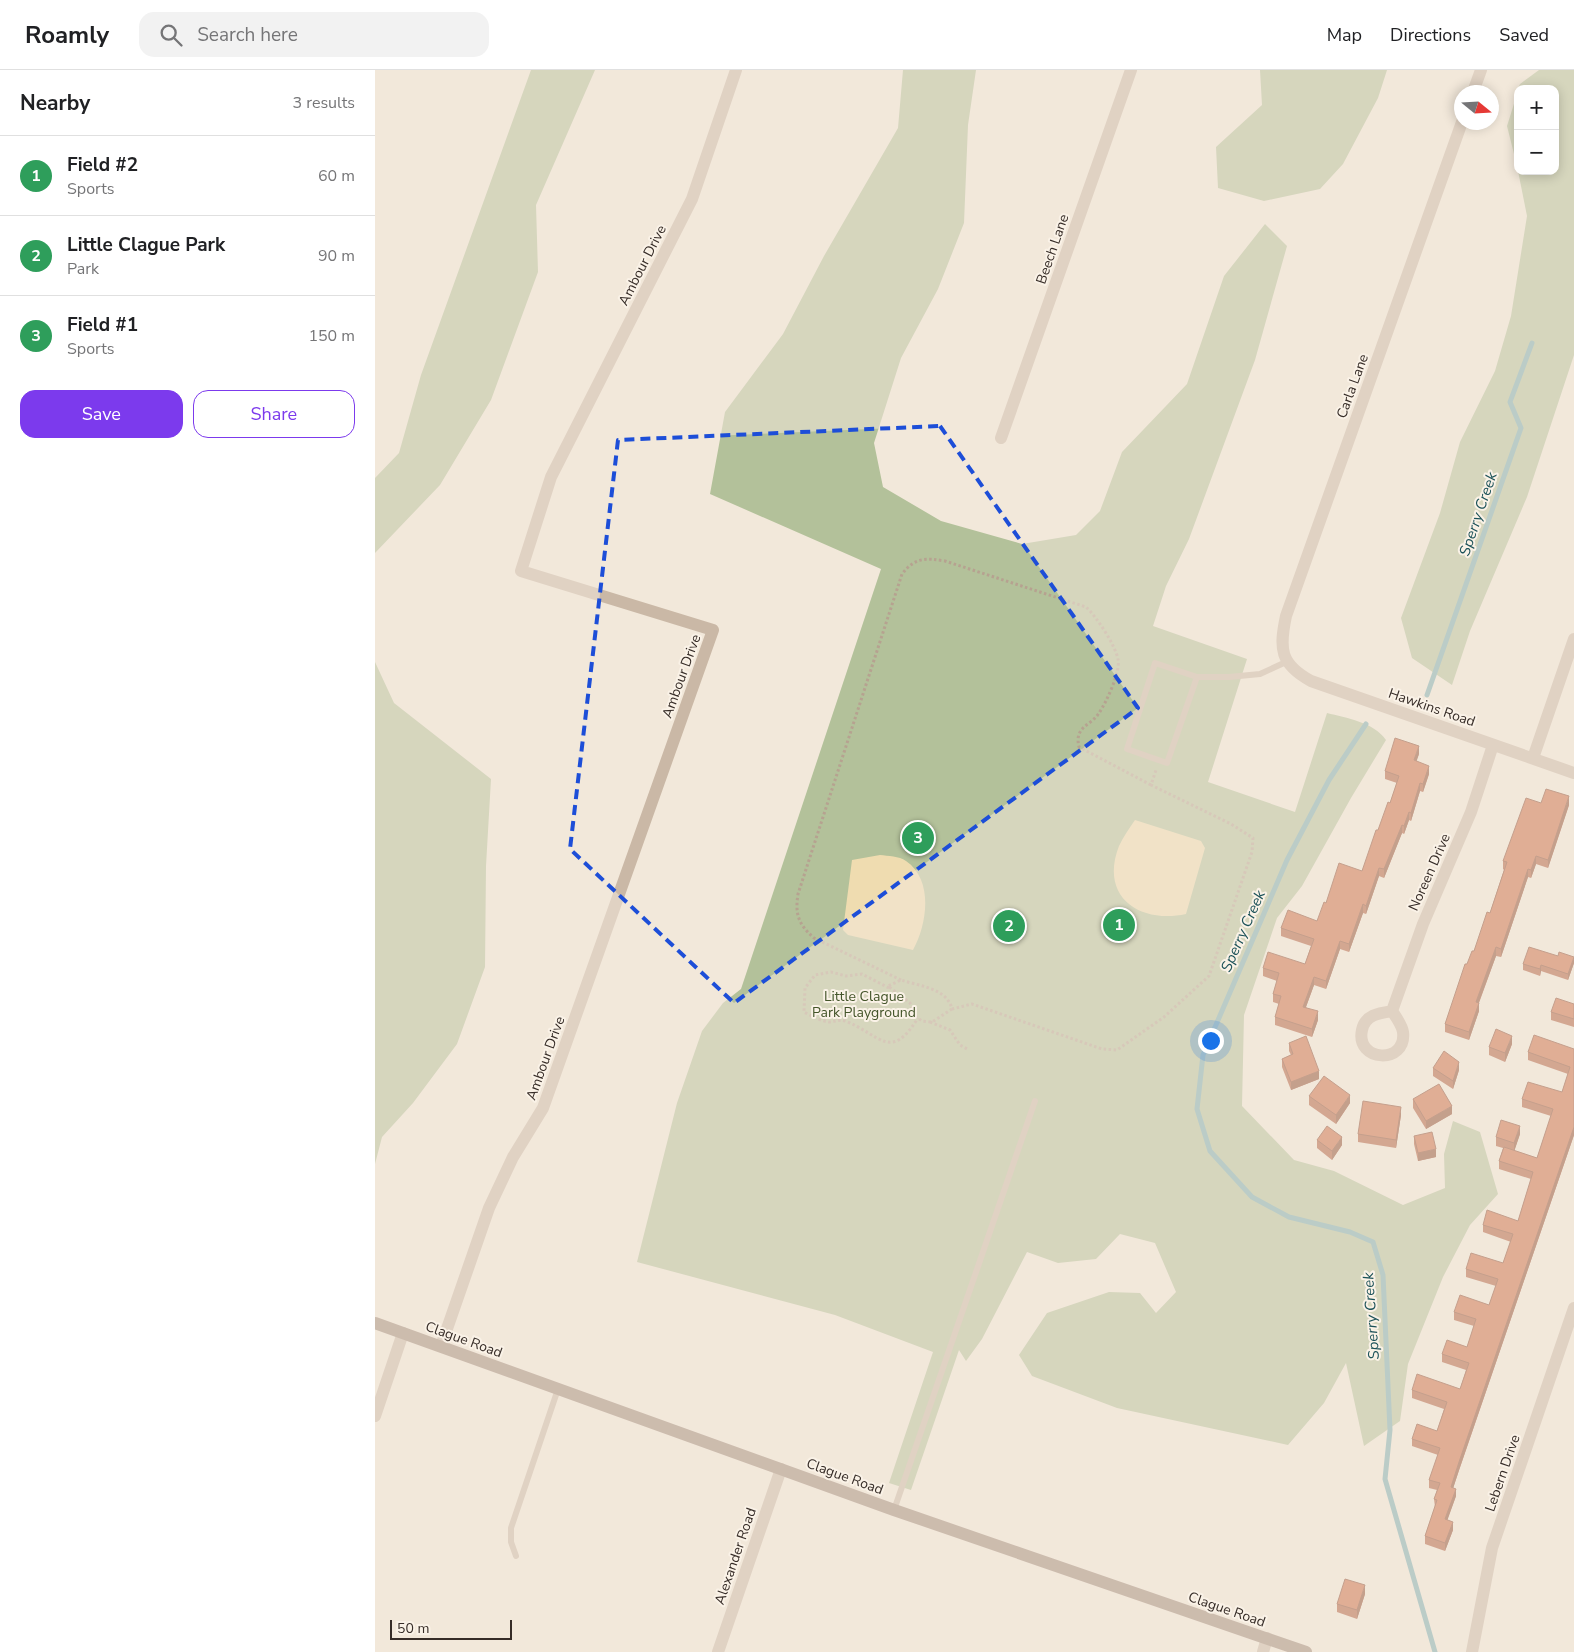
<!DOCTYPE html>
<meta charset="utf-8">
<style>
:root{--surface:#fff;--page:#f2f2f2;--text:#202124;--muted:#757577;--line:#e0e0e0;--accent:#7c3aed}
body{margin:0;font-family:"Nunito Sans",sans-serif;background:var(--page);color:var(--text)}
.controls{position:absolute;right:15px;top:15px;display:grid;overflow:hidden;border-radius:10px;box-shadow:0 2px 12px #0003}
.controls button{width:45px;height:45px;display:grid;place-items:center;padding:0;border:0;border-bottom:1px solid var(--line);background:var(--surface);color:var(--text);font:25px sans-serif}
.compass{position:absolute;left:1079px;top:15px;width:45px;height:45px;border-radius:50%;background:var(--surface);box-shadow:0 2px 12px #0003;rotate:108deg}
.scale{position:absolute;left:15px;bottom:12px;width:122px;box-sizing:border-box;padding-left:5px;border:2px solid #362c27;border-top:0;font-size:14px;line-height:18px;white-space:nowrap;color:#362c27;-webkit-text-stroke:4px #faf2e7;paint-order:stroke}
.you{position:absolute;left:835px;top:970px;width:18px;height:18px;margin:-12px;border:4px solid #fff;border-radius:50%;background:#1a73e8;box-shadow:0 0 0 8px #1a73e833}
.badge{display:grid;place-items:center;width:32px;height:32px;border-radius:50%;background:var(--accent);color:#fff;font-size:16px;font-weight:700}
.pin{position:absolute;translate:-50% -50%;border:2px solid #fff;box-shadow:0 1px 5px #0006}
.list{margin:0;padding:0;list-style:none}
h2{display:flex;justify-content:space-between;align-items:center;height:65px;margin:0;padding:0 20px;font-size:21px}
h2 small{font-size:16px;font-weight:400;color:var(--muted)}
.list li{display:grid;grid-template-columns:32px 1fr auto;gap:15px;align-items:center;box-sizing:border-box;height:80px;padding:0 20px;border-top:1px solid var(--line)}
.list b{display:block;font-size:19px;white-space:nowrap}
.list p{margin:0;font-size:16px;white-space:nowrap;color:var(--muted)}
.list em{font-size:16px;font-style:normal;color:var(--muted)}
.actions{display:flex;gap:10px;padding:15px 20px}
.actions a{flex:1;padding:11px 0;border:1px solid var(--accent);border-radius:15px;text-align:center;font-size:18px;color:var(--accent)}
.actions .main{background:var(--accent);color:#fff}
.icon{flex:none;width:28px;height:28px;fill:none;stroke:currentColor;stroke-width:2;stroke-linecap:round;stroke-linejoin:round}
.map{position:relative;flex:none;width:1199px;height:1582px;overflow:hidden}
header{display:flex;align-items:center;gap:30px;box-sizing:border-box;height:70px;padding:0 25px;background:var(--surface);border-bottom:1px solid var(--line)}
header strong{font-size:24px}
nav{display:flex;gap:28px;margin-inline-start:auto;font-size:18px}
.search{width:350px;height:45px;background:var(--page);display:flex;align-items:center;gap:12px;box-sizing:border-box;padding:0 18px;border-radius:15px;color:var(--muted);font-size:19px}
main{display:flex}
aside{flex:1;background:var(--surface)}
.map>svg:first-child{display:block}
.green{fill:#b3c19a}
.sand{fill:#efdcb0}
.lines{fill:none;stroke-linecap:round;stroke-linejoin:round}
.stream{stroke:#78abb0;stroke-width:5}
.path{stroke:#b6a290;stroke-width:3;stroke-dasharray:2.5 2.5;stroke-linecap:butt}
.lane{stroke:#cab8a6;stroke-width:6}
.street{stroke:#cab8a6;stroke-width:12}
.secondary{stroke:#9e8777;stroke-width:12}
.wall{fill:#ad5939}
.shaded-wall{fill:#8d492e}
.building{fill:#c96842;stroke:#8d492e}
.marked{fill:none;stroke:#1d4ed8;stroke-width:4;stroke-dasharray:10 6;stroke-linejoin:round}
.labels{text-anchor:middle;stroke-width:4;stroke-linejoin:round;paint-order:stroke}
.street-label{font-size:14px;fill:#362c27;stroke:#faf2e7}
.park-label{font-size:14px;fill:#44552a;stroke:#faf2e7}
.water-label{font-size:15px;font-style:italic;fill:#1c5259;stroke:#faf2e7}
</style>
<header>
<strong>Roamly</strong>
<div class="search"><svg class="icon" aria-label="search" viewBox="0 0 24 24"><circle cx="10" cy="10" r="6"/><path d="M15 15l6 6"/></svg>Search here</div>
<nav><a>Map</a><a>Directions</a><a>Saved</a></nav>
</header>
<main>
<aside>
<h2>Nearby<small>3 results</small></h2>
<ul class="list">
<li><span class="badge" style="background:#2e9e5b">1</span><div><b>Field #2</b><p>Sports</p></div><em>60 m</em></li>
<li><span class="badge" style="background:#2e9e5b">2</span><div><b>Little Clague Park</b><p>Park</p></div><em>90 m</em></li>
<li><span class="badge" style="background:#2e9e5b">3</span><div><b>Field #1</b><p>Sports</p></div><em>150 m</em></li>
</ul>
<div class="actions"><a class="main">Save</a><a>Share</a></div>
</aside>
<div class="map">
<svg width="1199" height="1582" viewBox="0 0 1199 1582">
<rect width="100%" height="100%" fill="#f2e8da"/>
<path class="green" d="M 156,0 L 220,0 L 161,135 L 163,202 L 116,330 L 65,415 L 0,483 L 0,408 L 24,383 L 46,305 Z
M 528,0 L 601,0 L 593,55 L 589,153 L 563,219 L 526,288 L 499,373 L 508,417 L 566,451 L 647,474 L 701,465 L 725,441 L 747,382 L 812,314 L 849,206 L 890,154 L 912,176 L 880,290 L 814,469 L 791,516 L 778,556 L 872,589 L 833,712 L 920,742 L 952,643 C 971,648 999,652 1011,670 L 976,728 L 927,816 L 902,848 L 869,945 L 867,1036 L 919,1090 L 959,1101 L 1028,1135 L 1070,1118 L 1069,1084 L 1078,1051 L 1105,1062 L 1123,1124 L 1095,1155 L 1068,1207 L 1033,1294 L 1025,1351 L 989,1376 L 971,1293 L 949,1333 L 913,1375 L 742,1338 L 657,1306 L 644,1285 L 672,1243 L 734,1222 L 765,1223 L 781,1243 L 801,1222 L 780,1173 L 745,1164 L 721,1189 L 683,1193 L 652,1182 L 607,1269 L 591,1291 L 584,1280 L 536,1420 L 514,1413 L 558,1282 L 460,1245 L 262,1192 L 302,1033 L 327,961 L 348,933 L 366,919 L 506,499 L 335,424 L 350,342 L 408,264 L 449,186 L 523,58 Z
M 885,0 L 1012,0 L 1003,28 L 968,94 L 945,119 L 889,131 L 843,118 L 841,77 L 887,35 Z
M 1164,0 L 1199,0 L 1199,285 L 1152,427 L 1095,561 L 1077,615 L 1037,588 L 1026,548 L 1065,443 L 1085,372 L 1120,301 L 1136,246 L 1152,146 L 1143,101 L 1180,101 L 1180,19 L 1143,19 L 1145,14 Z
M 1143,21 L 1143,100 L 1132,56 Z
M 0,592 L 19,633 L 116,709 L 111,796 L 110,897 L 82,974 L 38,1033 L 7,1067 L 0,1094 Z"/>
<path class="sand" d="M 760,750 L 826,771 L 830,778 L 811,844 C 765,854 724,827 744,776 C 748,767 754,759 760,750 Z
M 505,785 C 513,786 524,786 531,791 C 559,810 552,855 538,880 L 473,865 L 468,860 L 477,790 Z"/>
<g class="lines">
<path class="stream" d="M 1052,625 L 1146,358 L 1135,332 L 1157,273
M 991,654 L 954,710 L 912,790 L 828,985 L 822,1039 L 835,1081 L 877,1127 L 914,1147 L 975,1162 L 998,1172 L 1008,1205 L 1015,1360 L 1010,1409 L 1060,1582"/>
<path class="path" d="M 526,910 L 439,868 C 423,854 420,844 423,824 L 527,504 C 540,487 551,488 570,491 L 711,537 C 722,547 740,575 743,589 C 746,601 731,633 724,643 C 716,656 699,656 704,677 L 776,715
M 514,918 L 487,904 L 471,906 L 456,902 L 440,905 L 430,918 L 429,942 C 436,946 446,951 454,952 C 460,952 464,949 470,951 C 505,964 515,993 543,948
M 577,939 L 557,952 L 547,951 L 540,946 L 535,933 L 513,916 L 526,910 C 544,916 572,918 577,939 L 597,934 L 727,979 L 742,980 L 789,947 L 834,906 L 877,782 L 878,768 L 856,754 L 776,715 L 781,700
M 555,952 L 575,960 L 585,975 L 594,980"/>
<path class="lane" d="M 822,607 L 780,593 L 752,679 L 792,693 L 822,607 L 854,607 L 885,604 L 911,592
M 519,1440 L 660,1031
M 141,1486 L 136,1472 L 136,1458 L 183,1319"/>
<path class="street" d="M 1098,22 L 1106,0
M 1087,52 L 911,546 C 904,579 905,594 936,611 L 1199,703
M 626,368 L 756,0
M 1158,688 L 1199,569
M 1017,941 C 1004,943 990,945 987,960 C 980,992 1032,995 1028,962 C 1027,955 1021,947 1017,941 L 1048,854 L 1096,742 L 1118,675
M 66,1276 L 114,1138 L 138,1087 L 168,1038 L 338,560 L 146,501 L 176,407 L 317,129 L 361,0
M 0,1346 L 28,1263
M 343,1582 L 406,1399
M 888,1582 L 892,1568
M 1097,1582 L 1117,1478 L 1199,1238"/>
<path class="secondary" d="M 0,1253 L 519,1440 L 931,1582"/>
</g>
<path class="wall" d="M 1044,684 L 1041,691 L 1054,704 L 1048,722 L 1045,721 L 1036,751 L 1034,750 L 1029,764 L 1027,763 L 1009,808 L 1004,806 L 991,844 L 988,843 L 974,882 L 965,879 L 951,919 L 939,915 L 931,937 L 943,950 L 937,967 L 900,955 L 900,947 L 904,934 L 898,932 L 898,924 L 902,911 L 888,906 L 888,898 L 930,894 L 936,876 L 906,866 L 906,858 L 942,851 L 951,833 L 987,801 L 1003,760 L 1015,733 L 1022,713 L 1010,709 L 1010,701 Z
M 1166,733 L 1194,735 L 1173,798 L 1161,794 L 1156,808 L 1153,807 L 1126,887 L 1121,886 L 1104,933 L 1104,941 L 1094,970 L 1070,962 L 1070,954 L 1099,881 L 1115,843 L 1129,800 L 1128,799 L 1128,791 Z
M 1199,893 L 1193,910 L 1166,901 L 1165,906 L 1148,900 L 1148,894 Z
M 1199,934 L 1199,957 L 1176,950 L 1176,942 Z
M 914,973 L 944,1009 L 916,1020 L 907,997 L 907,989 L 916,985 L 914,981 Z
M 1137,974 L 1130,992 L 1114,985 L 1114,977 Z
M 1199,979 L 1199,1065 L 1078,1418 L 1081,1426 L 1072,1450 L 1078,1460 L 1070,1481 L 1050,1474 L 1050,1466 L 1060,1437 L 1059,1429 L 1062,1420 L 1054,1418 L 1054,1410 L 1063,1385 L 1037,1376 L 1037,1369 L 1062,1361 L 1069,1339 L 1037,1328 L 1037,1320 L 1085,1319 L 1091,1300 L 1067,1292 L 1067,1284 L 1092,1277 L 1099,1256 L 1079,1250 L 1079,1242 L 1114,1235 L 1121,1216 L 1091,1207 L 1091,1199 L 1128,1193 L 1136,1172 L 1108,1162 L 1108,1155 L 1143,1151 L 1156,1109 L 1124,1099 L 1124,1091 L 1128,1078 L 1121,1076 L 1121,1067 L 1145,1064 L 1139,1081 L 1162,1088 L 1176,1046 L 1147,1037 L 1147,1029 L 1187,1022 L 1193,1004 L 1153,990 L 1153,982 Z
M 1058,998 L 1084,1000 L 1078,1019 L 1058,1006 Z
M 934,1026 L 975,1033 L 961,1054 L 934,1035 Z
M 1038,1029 L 1077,1044 L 1051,1059 L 1038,1038 Z
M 1026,1045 L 1021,1078 L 983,1072 L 983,1064 Z
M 1039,1066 L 1061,1087 L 1043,1091 L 1039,1074 Z
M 942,1070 L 967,1075 L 957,1090 L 942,1078 Z
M 990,1524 L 982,1549 L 962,1542 L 962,1534 Z"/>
<path class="shaded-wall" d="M 1044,676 L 1044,684 L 1039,699 L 1039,690 Z
M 1054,696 L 1054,704 L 1048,722 L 1048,714 Z
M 1045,713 L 1045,721 L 1036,751 L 1036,743 Z
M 1194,726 L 1194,735 L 1173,798 L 1173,790 Z
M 1034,742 L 1034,750 L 1029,764 L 1029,756 Z
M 1027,755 L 1027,763 L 1009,808 L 1009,799 Z
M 1161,786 L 1161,794 L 1156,808 L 1156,800 Z
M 1004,798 L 1004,806 L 991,844 L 991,836 Z
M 1153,799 L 1153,807 L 1126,887 L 1126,879 Z
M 988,834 L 988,843 L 974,882 L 974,874 Z
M 965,871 L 965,879 L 951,919 L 951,911 Z
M 1121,877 L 1121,886 L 1101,940 L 1101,932 Z
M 1199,887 L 1199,893 L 1193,910 L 1193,904 Z
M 1166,895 L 1166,901 L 1165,906 L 1165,899 Z
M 939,907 L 939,915 L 928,945 L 928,937 Z
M 1104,933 L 1104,941 L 1094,970 L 1094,962 Z
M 943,941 L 943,950 L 937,967 L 937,959 Z
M 1137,966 L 1137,974 L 1130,992 L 1130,983 Z
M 1084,992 L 1084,1000 L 1078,1019 L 1078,1011 Z
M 944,1001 L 944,1009 L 916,1020 L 916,1012 Z
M 975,1025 L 975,1033 L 961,1054 L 961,1045 Z
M 1077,1036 L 1077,1044 L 1051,1059 L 1051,1051 Z
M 1026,1037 L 1026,1045 L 1021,1078 L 1021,1070 Z
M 1145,1056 L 1145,1064 L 1139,1082 L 1139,1073 Z
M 1199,1057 L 1199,1065 L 1084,1400 L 1076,1425 L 1076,1417 L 1084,1392 Z
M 967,1067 L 967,1075 L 957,1090 L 957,1081 Z
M 1061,1079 L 1061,1087 L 1043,1091 L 1043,1083 Z
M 1081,1419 L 1081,1426 L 1070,1457 L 1070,1449 Z
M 1078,1452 L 1078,1460 L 1070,1481 L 1070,1473 Z
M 990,1515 L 990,1524 L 982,1549 L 982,1540 Z"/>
<path class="building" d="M 1020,668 L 1044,676 L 1039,690 L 1054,696 L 1048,714 L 1045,713 L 1036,743 L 1034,742 L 1029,756 L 1027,755 L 1009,799 L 1004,798 L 991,836 L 988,834 L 974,874 L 965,871 L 951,911 L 939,907 L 928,937 L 943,941 L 937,959 L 900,947 L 906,926 L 898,924 L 904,903 L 888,898 L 893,882 L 930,894 L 939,869 L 906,858 L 913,840 L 942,851 L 949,832 L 951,833 L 964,793 L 987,801 L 1001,760 L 1003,760 L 1013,732 L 1015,733 L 1024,706 L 1010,701 Z
M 1171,719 L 1194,726 L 1173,790 L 1161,786 L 1156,800 L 1153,799 L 1126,879 L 1121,877 L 1101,932 L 1104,933 L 1094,962 L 1070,954 L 1090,894 L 1092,894 L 1097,881 L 1099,881 L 1112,842 L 1115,843 L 1132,792 L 1128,791 L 1151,728 L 1166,733 Z
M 1154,877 L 1183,886 L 1184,882 L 1199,887 L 1193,904 L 1166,895 L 1165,899 L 1148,894 Z
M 1181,928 L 1199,934 L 1199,949 L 1176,942 Z
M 1121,959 L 1137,966 L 1130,983 L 1114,977 Z
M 1159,965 L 1199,979 L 1199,1057 L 1084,1392 L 1076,1417 L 1081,1419 L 1070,1449 L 1078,1452 L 1070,1473 L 1050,1466 L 1062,1430 L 1059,1429 L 1065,1413 L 1054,1410 L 1065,1378 L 1037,1369 L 1042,1354 L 1062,1361 L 1072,1332 L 1037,1320 L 1042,1304 L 1085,1319 L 1094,1293 L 1067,1284 L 1072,1270 L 1092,1277 L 1101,1249 L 1079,1242 L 1085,1225 L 1114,1235 L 1123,1209 L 1091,1199 L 1096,1183 L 1128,1193 L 1138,1164 L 1108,1155 L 1112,1140 L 1143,1151 L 1158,1102 L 1124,1091 L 1129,1077 L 1162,1088 L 1178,1039 L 1147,1029 L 1153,1012 L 1187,1022 L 1195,997 L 1153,982 Z
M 931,966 L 944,1001 L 916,1012 L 907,989 L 918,984 L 914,973 Z
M 1069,981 L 1084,992 L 1078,1011 L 1058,998 Z
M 949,1006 L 975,1025 L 961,1045 L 934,1026 Z
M 1064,1014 L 1077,1036 L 1051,1051 L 1038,1029 Z
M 988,1031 L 1026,1037 L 1021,1070 L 983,1064 Z
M 1126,1050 L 1145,1056 L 1139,1073 L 1121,1067 Z
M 952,1056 L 967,1067 L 957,1081 L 942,1070 Z
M 1057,1062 L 1061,1079 L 1043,1083 L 1039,1066 Z
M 970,1509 L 990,1515 L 982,1540 L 962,1534 Z"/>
<path d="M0 0H1199V1582H0ZM 565,356 L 763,638 L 359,933 L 195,779 L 243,370 Z" fill="#f2e8da" fill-opacity=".55" fill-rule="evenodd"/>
<path class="marked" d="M 565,356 L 763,638 L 359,933 L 195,779 L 243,370 Z"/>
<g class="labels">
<g class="street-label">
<text transform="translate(677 179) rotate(-71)" y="5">Beech Lane</text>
<text transform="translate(267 195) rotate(-63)" y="5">Ambour Drive</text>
<text transform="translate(977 316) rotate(-70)" y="5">Carla Lane</text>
<text transform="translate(306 606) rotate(-70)" y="5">Ambour Drive</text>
<text transform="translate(1057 637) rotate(19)" y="5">Hawkins Road</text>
<text transform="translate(1054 802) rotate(-66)" y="5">Noreen Drive</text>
<text transform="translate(170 988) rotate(-70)" y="5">Ambour Drive</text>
<text transform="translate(89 1269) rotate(20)" y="5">Clague Road</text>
<text transform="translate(1127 1403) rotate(-71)" y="5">Lebern Drive</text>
<text transform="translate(470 1406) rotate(20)" y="5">Clague Road</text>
<text transform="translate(360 1486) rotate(-71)" y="5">Alexander Road</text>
<text transform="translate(852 1539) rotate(19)" y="5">Clague Road</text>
</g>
<g class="park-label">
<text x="489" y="931">Little Clague<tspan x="489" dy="16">Park Playground</tspan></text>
</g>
<g class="water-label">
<text transform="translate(1103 444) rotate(-71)" y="5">Sperry Creek</text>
<text transform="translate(868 861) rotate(-66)" y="5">Sperry Creek</text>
<text transform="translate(996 1246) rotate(-94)" y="5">Sperry Creek</text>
</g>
</g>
</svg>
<div class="controls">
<button>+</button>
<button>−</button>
</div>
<svg class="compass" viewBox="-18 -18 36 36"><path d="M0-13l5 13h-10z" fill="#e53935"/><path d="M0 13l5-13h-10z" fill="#757577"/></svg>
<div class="scale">50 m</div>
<div class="you"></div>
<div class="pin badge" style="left:744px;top:855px;background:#2e9e5b">1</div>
<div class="pin badge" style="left:634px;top:856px;background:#2e9e5b">2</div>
<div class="pin badge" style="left:543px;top:768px;background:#2e9e5b">3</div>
</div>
</main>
